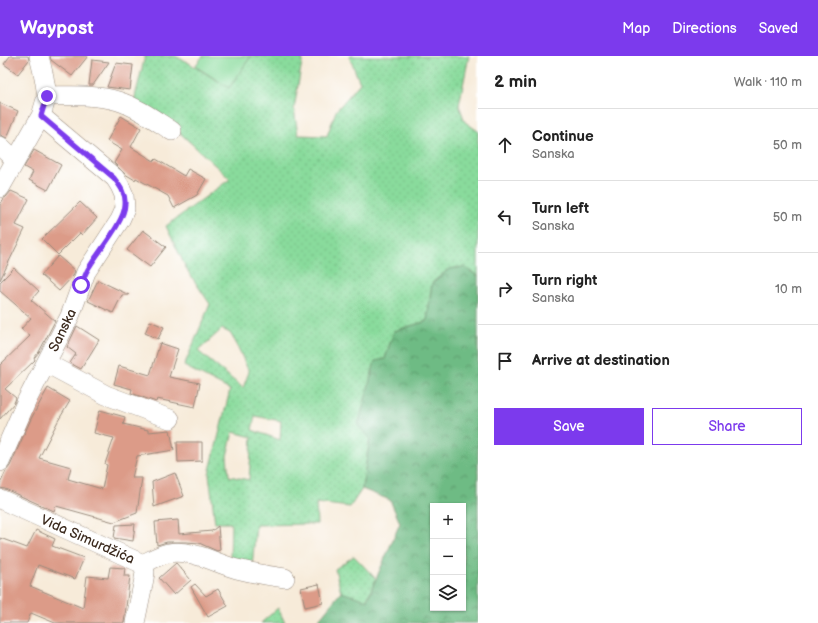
<!DOCTYPE html>
<meta charset="utf-8">
<style>
:root{--surface:#fff;--page:#f2f2f2;--text:#222;--muted:#767676;--line:#e0e0e0;--accent:#7c3aed}
body{margin:0;font-family:"Balsamiq Sans",sans-serif;background:var(--page);color:var(--text)}
.controls{position:absolute;right:12px;bottom:12px;display:grid;overflow:hidden;border-radius:0px;box-shadow:0 1px 3px #0004}
.controls button{width:36px;height:36px;display:grid;place-items:center;padding:0;border:0;border-bottom:1px solid var(--line);background:var(--surface);color:var(--text);font:20px sans-serif}
.stop{position:absolute;width:12px;height:12px;margin:-9px;border:3px solid #7c3aed;border-radius:50%;background:#fff}
.stop.end{background:#7c3aed;border-color:#fff;box-shadow:0 1px 4px #0008}
.list{margin:0;padding:0;list-style:none}
h2{display:flex;justify-content:space-between;align-items:center;height:52px;margin:0;padding:0 16px;font-size:17px}
h2 small{font-size:13px;font-weight:400;color:var(--muted)}
.list li{display:grid;grid-template-columns:26px 1fr auto;gap:12px;align-items:center;box-sizing:border-box;height:72px;padding:0 16px;border-top:1px solid var(--line)}
.list b{display:block;font-size:15px;white-space:nowrap}
.list p{margin:0;font-size:13px;white-space:nowrap;color:var(--muted)}
.list em{font-size:13px;font-style:normal;color:var(--muted)}
.actions{display:flex;gap:8px;padding:12px 16px}
.actions a{flex:1;padding:9px 0;border:1px solid var(--accent);border-radius:0px;text-align:center;font-size:14px;color:var(--accent)}
.actions .main{background:var(--accent);color:#fff}
.icon{flex:none;width:22px;height:22px;fill:none;stroke:currentColor;stroke-width:2;stroke-linecap:round;stroke-linejoin:round}
.map{position:relative;flex:none;width:478px;height:567px;overflow:hidden}
header{display:flex;align-items:center;gap:24px;box-sizing:border-box;height:56px;padding:0 20px;background:var(--accent);color:#fff}
header strong{font-size:19px}
nav{display:flex;gap:22px;margin-inline-start:auto;font-size:14px}
main{display:flex}
aside{flex:1;background:var(--surface)}
.map>svg:first-child{display:block}
.grass{fill:url(#grass-dots);stroke:#62825d;fill-rule:evenodd}
.forest{fill:url(#forest-crowns);stroke:#547251;fill-rule:evenodd}
.park{fill:#89db9c;stroke:#62825d}
.building{fill:#dc9b88}
.lines{fill:none;stroke-linecap:round;stroke-linejoin:round}
.minor-casing{stroke:#998a7c;stroke-width:20}
.minor{stroke:#fff;stroke-width:19}
.route{stroke:#7c3aed;stroke-width:5}
.labels{text-anchor:middle;stroke-width:3.5;stroke-linejoin:round;paint-order:stroke}
.street-label{font-size:14px;fill:#3b2a1e;stroke:#fff}
</style>
<header>
<strong>Waypost</strong>
<nav><a>Map</a><a>Directions</a><a>Saved</a></nav>
</header>
<main>
<div class="map">
<svg width="478" height="567" viewBox="0 0 478 567">
<defs>
<pattern id="grass-dots" width="8" height="8" patternUnits="userSpaceOnUse"><rect width="8" height="8" fill="#89db9c"/><path d="M2 2h.1M6 6h.1" fill="none" stroke="#77bc86" stroke-width="1.8" stroke-linecap="round"/></pattern>
<pattern id="forest-crowns" width="20" height="18" patternUnits="userSpaceOnUse"><rect width="20" height="18" fill="#6ebb84"/><path d="M2 6a3 3 0 1 1 6 0M12 15a3 3 0 1 1 6 0" fill="none" stroke="#5c986b"/></pattern>
</defs>
<rect width="100%" height="100%" fill="#fff"/>
<filter id="ink" filterUnits="userSpaceOnUse"><feTurbulence type="fractalNoise" baseFrequency=".025" numOctaves="2"/><feDisplacementMap in="SourceGraphic" scale="8" xChannelSelector="R" yChannelSelector="G"/><feConvolveMatrix kernelMatrix="1 2 1 2 8 2 1 2 1" color-interpolation-filters="sRGB"/></filter>
<filter id="wash" filterUnits="userSpaceOnUse"><feTurbulence type="fractalNoise" baseFrequency=".012" numOctaves="4" result="noise"/><feDisplacementMap in="SourceGraphic" scale="16" xChannelSelector="R" yChannelSelector="G"/><feGaussianBlur stdDeviation="0.9" result="paint"/><feColorMatrix in="noise" values="0 0 0 0 0 0 0 0 0 0 0 0 0 0 0 0 0 1.4 0 .05"/><feComposite in="paint" operator="in"/></filter>
<g filter="url(#wash)">
<rect width="100%" height="100%" fill="#f7ebd9"/>
<path class="grass" d="M 145,0 L 175,0 L 189,7 L 229,32 L 251,0 L 303,0 L 294,53 L 298,79 L 327,80 L 336,55 L 360,27 L 349,0 L 469,0 L 459,49 L 465,66 L 478,75 L 478,220 L 464,211 L 449,213 L 432,227 L 427,265 L 394,275 L 385,303 L 370,382 L 362,433 L 350,451 L 316,447 L 317,468 L 256,469 L 252,511 L 230,506 L 231,467 L 215,467 L 209,418 L 230,334 L 184,310 L 210,248 L 187,214 L 166,170 L 230,123 L 181,78 L 134,45 ZM 222,273 L 230,277 L 236,287 L 249,316 L 243,332 L 198,295 ZM 255,360 L 281,365 L 280,384 L 252,374 ZM 233,376 L 252,381 L 249,424 L 229,420 L 227,400 Z
M 354,500 L 376,523 L 366,545 L 341,536 L 335,513 Z
M 278,552 L 285,567 L 261,567 Z"/>
<path class="forest" d="M 464,211 L 478,220 L 478,567 L 322,567 L 319,563 L 341,536 L 367,544 L 400,467 L 390,444 L 362,433 L 370,382 L 358,370 L 375,305 L 385,303 L 394,275 L 427,265 L 432,227 L 449,213 ZM 433,450 L 463,450 L 463,552 L 433,552 Z"/>
<path class="park" d="M 203,0 L 251,0 L 229,32 L 195,10 Z"/>
<g id="blocks">
<path class="building" d="M 10,0 L 28,0 L 29,4 L 18,18 L 4,8 Z
M 50,0 L 88,0 L 72,20 L 51,4 Z
M 92,4 L 109,6 L 93,29 L 89,29 Z
M 116,7 L 133,9 L 130,34 L 107,31 Z
M 0,47 L 18,55 L 7,82 L 0,79 Z
M 121,60 L 141,72 L 131,91 L 154,105 L 156,103 L 184,120 L 188,113 L 206,123 L 197,139 L 174,152 L 168,140 L 136,122 L 135,124 L 125,118 L 114,107 L 122,94 L 107,85 Z
M 34,94 L 61,109 L 48,134 L 29,124 L 33,116 L 24,111 Z
M 11,135 L 29,143 L 16,169 L 25,173 L 0,224 L 0,149 L 4,142 L 6,141 Z
M 80,146 L 97,162 L 82,179 L 80,177 L 58,199 L 42,183 Z
M 143,174 L 166,191 L 150,211 L 127,194 Z
M 58,200 L 75,215 L 73,220 L 59,235 L 41,219 Z
M 14,212 L 39,235 L 31,244 L 55,265 L 39,296 L 34,302 L 35,304 L 5,333 L 16,342 L 14,347 L 0,363 L 0,309 L 30,280 L 21,273 L 31,262 L 0,235 L 0,226 Z
M 98,224 L 129,239 L 122,239 L 113,257 L 88,245 Z
M 150,265 L 164,271 L 158,283 L 145,277 Z
M 77,270 L 99,284 L 81,313 L 70,307 L 76,298 L 67,291 Z
M 160,287 L 178,293 L 169,321 L 200,327 L 195,351 L 157,343 L 156,346 L 131,337 L 132,333 L 114,328 L 119,310 L 150,319 Z
M 48,332 L 70,345 L 58,365 L 39,402 L 71,411 L 68,423 L 102,433 L 107,409 L 105,408 L 114,382 L 94,377 L 100,354 L 125,361 L 123,368 L 148,374 L 148,376 L 170,374 L 174,394 L 137,400 L 132,422 L 142,422 L 137,457 L 114,466 L 56,450 L 54,455 L 5,433 L 0,432 L 0,428 L 6,415 L 10,410 L 31,363 Z
M 177,386 L 202,386 L 202,405 L 178,406 Z
M 175,417 L 184,440 L 154,451 L 152,426 Z
M 178,464 L 179,478 L 212,475 L 218,470 L 220,494 L 217,495 L 199,487 L 187,486 L 167,486 L 157,489 L 155,466 Z
M 135,468 L 133,485 L 114,482 L 116,469 Z
M 36,474 L 55,483 L 52,490 L 84,502 L 75,523 L 38,509 L 30,530 L 83,552 L 87,520 L 108,522 L 110,511 L 125,512 L 124,520 L 130,520 L 124,567 L 55,567 L 31,557 L 27,567 L 0,567 L 0,482 L 27,492 Z
M 176,507 L 191,524 L 174,539 L 159,522 Z
M 195,528 L 206,540 L 218,533 L 228,550 L 208,561 L 191,531 Z
M 319,528 L 323,547 L 305,551 L 301,532 Z"/>
</g>
</g>
<g filter="url(#ink)">
<use href="#blocks" fill-opacity="0" stroke="#998a7c" stroke-width="1"/>
<g class="lines">
<defs>
<path id="minor" d="M 47,40 C 70,40 95,38 118,45 C 137,51 155,64 172,75
M 0,90 L 15,104
M 0,132 L 41,60 L 47,40 L 44,21 L 39,0
M 46,307 L 106,339 L 170,363
M 0,406 L 27,344 L 70,260 L 86,216 L 120,164 L 125,153 L 124,139 L 120,130 L 115,122 L 41,60
M 0,443 L 143,508 L 145,516 L 144,523 L 135,567
M 143,508 C 151,504 159,499 168,497 C 192,493 215,507 237,513 C 253,517 269,520 285,522"/>
</defs>
<use href="#minor" class="minor-casing"/>
<use href="#minor" class="minor"/>
</g>
</g>
<g class="lines" filter="url(#ink)">
<path class="route" d="M 47,40 L 41,60 L 114,122 C 120,130 126,138 125,148 C 125,166 96,198 87,215 C 85,219 83,225 81,229"/>
</g>
<g class="labels">
<g class="street-label">
<text transform="translate(62 274) rotate(-64)" y="5">Sanska</text>
<text transform="translate(88 483) rotate(24)" y="5">Vida Simurdžića</text>
</g>
</g>
</svg>
<div class="controls">
<button>+</button>
<button>−</button>
<button><svg class="icon" aria-label="layers" viewBox="0 0 24 24"><path d="M12 4l9 5-9 5-9-5zM3 14l9 5 9-5"/></svg></button>
</div>
<div class="stop" style="left:81px;top:229px"></div>
<div class="stop end" style="left:47px;top:40px"></div>
</div>
<aside>
<h2>2 min<small>Walk · 110 m</small></h2>
<ul class="list">
<li><svg class="icon" aria-label="ahead" viewBox="0 0 24 24"><path d="M12 20V5M6 11l6-6 6 6"/></svg><div><b>Continue</b><p>Sanska</p></div><em>50 m</em></li>
<li><svg class="icon" aria-label="left" viewBox="0 0 24 24"><path d="M17 20v-9H6M10 6l-5 5 5 5"/></svg><div><b>Turn left</b><p>Sanska</p></div><em>50 m</em></li>
<li><svg class="icon" aria-label="right" viewBox="0 0 24 24"><path d="M7 20v-9h11M14 6l5 5-5 5"/></svg><div><b>Turn right</b><p>Sanska</p></div><em>10 m</em></li>
<li><svg class="icon" aria-label="arrive" viewBox="0 0 24 24"><path d="M6 21V4h12l-3 4 3 4H6"/></svg><div><b>Arrive at destination</b></div></li>
</ul>
<div class="actions"><a class="main">Save</a><a>Share</a></div>
</aside>
</main>
